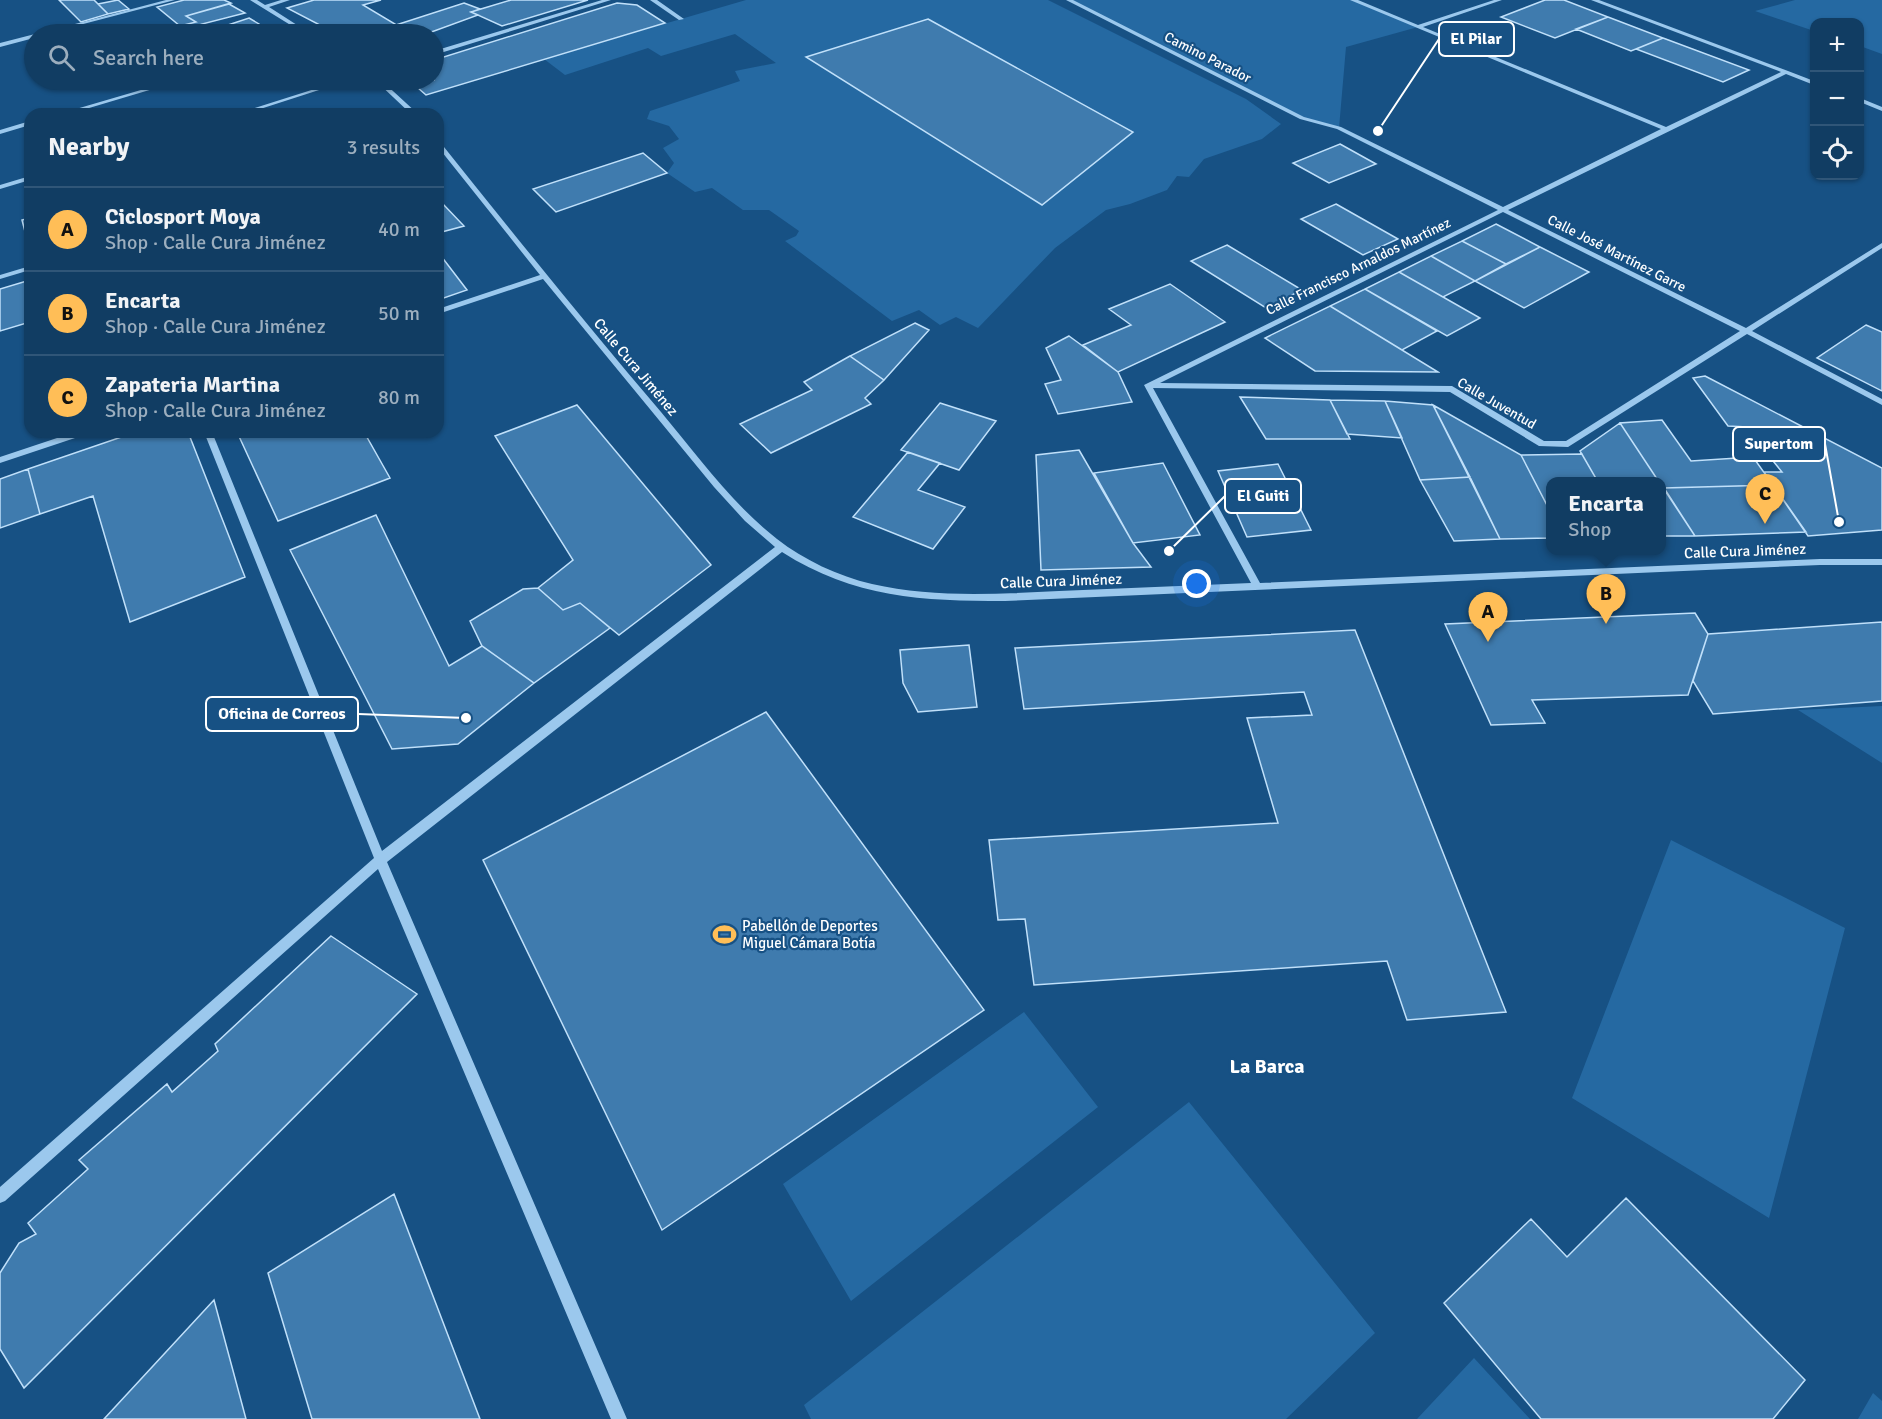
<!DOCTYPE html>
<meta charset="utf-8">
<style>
:root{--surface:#113d63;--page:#1e486c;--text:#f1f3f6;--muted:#9caebe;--line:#305678;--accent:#ffbe57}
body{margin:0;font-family:Signika,sans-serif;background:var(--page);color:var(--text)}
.controls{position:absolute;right:18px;top:18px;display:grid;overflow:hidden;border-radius:12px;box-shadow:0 2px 4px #0004}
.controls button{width:54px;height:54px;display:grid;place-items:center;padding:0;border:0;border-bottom:2px solid var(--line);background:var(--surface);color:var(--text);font:30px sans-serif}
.you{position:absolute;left:1197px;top:584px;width:21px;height:21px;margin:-15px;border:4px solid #fff;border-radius:50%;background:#1a73e8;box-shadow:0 0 0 9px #1a73e833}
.badge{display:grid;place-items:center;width:39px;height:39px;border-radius:50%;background:var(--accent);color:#111;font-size:20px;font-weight:700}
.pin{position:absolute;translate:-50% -50px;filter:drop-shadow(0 2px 3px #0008)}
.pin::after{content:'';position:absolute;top:32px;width:21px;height:18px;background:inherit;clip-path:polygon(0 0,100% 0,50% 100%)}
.popup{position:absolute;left:1546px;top:477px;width:120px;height:78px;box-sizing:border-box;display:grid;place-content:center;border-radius:12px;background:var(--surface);filter:drop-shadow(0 2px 4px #0005);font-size:20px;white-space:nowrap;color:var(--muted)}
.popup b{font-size:22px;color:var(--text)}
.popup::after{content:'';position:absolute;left:50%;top:100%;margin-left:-12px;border:12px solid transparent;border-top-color:var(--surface)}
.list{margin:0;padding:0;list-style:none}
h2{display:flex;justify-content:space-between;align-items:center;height:78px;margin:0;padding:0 24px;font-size:26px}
h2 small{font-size:20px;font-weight:400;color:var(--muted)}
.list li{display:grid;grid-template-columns:39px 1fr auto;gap:18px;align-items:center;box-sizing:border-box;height:84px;padding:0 24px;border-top:2px solid var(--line)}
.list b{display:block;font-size:22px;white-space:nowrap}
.list p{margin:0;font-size:20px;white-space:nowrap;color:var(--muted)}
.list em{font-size:20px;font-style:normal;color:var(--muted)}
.icon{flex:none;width:33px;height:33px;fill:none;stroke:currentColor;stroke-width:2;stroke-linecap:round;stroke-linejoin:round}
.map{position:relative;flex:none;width:1882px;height:1419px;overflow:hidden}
.search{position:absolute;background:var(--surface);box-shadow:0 2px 4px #0004;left:24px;top:24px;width:420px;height:66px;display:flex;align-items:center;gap:15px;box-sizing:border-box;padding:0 21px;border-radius:33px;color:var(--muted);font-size:22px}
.panel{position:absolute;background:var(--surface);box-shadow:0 2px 4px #0004;left:24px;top:108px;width:420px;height:330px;border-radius:18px}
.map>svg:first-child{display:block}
.green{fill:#2569a2}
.building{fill:#3f7bae;stroke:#c0e0fa;stroke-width:1.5}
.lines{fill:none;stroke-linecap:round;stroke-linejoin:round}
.minor{fill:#9bc8ed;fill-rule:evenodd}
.labels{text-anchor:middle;stroke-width:4.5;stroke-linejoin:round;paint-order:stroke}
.far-street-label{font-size:14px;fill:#fff;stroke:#175184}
.street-label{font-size:15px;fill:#fff;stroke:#175184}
.poi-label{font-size:15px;fill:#fff;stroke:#175184;text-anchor:start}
.near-neighbourhood-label{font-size:20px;font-weight:bold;fill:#fff;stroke:#175184}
.leader{fill:none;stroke:#fff;stroke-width:2}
.callout-dot{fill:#fff;stroke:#175184;stroke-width:2}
.callout{fill:#175184;stroke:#fff;stroke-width:2}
.callout-label{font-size:16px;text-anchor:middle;font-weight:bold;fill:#fff}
</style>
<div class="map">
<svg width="1882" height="1419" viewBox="0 0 1882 1419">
<rect width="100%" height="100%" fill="#175184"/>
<path class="green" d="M 746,0 L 1048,0 L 1246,99 L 1281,124 L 1262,139 L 1204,159 L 1189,177 L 1177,176 L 1167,190 L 1130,204 L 1106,210 L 1055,248 L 978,328 L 956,317 L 940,325 L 919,310 L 892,321 L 785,241 L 796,236 L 799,231 L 769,210 L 743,210 L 712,188 L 695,192 L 667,173 L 674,163 L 663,148 L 679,139 L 669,126 L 647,119 L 650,111 L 740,81 L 735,71 L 776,63 L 735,34 L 661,56 L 648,48 L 565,75 L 544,59 Z
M 1069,0 L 1352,0 L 1418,27 L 1346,47 L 1339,128 L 1302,118 Z
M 1795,0 L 1882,0 L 1882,54 L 1860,46 L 1860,22 L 1814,22 L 1814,31 L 1755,11 Z
M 1882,706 L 1882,763 L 1798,710 Z
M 1671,840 L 1845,928 L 1769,1218 L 1572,1098 Z
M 1024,1012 L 1098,1107 L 851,1301 L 783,1184 Z
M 1189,1102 L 1375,1333 L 1286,1419 L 811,1419 L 804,1405 Z
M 1474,1358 L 1530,1419 L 1417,1419 Z
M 1873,1393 L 1882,1401 L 1882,1419 L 1858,1419 Z"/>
<path class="building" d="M 59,0 L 94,0 L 108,14 L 81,22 Z
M 118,0 L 129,9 L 108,14 L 98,4 Z
M 184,0 L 224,0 L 231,3 L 186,16 L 196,22 L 180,26 L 157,7 Z
M 314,0 L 381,0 L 363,5 L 395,24 L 366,34 L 337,34 L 287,8 Z
M 511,0 L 588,0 L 502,26 L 471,12 Z
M 1545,0 L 1564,0 L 1608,17 L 1555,38 L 1501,17 Z
M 464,3 L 480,9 L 471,12 L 478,15 L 426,34 L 368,34 Z
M 617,3 L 637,5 L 665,23 L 426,95 L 409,80 L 434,80 L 434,60 Z
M 229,4 L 245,13 L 202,24 L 209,29 L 193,34 L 180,26 L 196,22 L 186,16 Z
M 1608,17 L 1663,38 L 1631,51 L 1576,29 Z
M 249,18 L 269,30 L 254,34 L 239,34 L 225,26 Z
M 928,19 L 1133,132 L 1042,205 L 806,57 Z
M 1663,38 L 1749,70 L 1723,82 L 1636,49 Z
M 1340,144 L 1376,164 L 1329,183 L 1293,163 Z
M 643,153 L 667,173 L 556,212 L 533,189 Z
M 442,203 L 464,226 L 438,233 L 438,204 Z
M 1336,204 L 1398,239 L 1363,255 L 1301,219 Z
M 30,218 L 30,251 L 22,220 Z
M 1496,224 L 1540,247 L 1506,264 L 1462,241 Z
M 1462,241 L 1506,264 L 1475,281 L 1431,256 Z
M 1227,245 L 1302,290 L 1266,308 L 1191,261 Z
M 1540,247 L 1589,272 L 1524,308 L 1475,281 Z
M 438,252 L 467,290 L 438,300 Z
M 1431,256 L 1475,281 L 1443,297 L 1399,272 Z
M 1399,272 L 1443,297 L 1480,318 L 1447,336 L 1365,289 Z
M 30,280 L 30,322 L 0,331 L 0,289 Z
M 1170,284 L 1225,322 L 1118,372 L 1083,345 L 1131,325 L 1109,309 Z
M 1365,289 L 1437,331 L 1402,350 L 1330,306 Z
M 1330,306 L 1438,372 L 1315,371 L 1265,338 Z
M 915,323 L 929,330 L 884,380 L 850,356 Z
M 1866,325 L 1882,332 L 1882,391 L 1817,358 Z
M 1069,336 L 1118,372 L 1132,402 L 1058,414 L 1045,384 L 1061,380 L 1046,348 Z
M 850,356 L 884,380 L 865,398 L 871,404 L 771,453 L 740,424 L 812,390 L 804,382 Z
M 1705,376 L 1882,468 L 1882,530 L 1808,536 L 1764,472 L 1782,472 L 1769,456 L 1753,457 L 1742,441 L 1758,440 L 1747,427 L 1728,426 L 1693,378 Z
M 1240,397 L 1330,400 L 1350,439 L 1266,439 Z
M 1330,400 L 1385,401 L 1402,438 L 1347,434 Z
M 1385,401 L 1433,405 L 1470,477 L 1420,480 Z
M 940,403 L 996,421 L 959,470 L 901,450 Z
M 577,405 L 711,565 L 619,635 L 580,603 L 563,610 L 538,588 L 573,560 L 495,436 Z
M 1433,405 L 1521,455 L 1550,511 L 1550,538 L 1500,539 Z
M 1662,420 L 1691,461 L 1753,457 L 1773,485 L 1664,488 L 1662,482 L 1659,482 L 1620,423 Z
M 1620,423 L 1659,482 L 1598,482 L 1580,451 Z
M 136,432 L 188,432 L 245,577 L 130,622 L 93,496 L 40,514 L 28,469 Z
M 237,432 L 364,432 L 390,478 L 278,521 Z
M 1079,450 L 1133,543 L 1151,567 L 1041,570 L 1036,455 Z
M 908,452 L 940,463 L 918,490 L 965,507 L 933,549 L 853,517 Z
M 1582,454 L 1598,482 L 1550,482 L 1550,511 L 1521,455 Z
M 1163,463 L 1200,535 L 1133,543 L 1094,473 Z
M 1278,464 L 1311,530 L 1247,537 L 1218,471 Z
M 28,469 L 40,514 L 0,528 L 0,479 Z
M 1470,477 L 1500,539 L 1454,541 L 1420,480 Z
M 1773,485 L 1806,532 L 1695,536 L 1664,488 Z
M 1662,486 L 1695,536 L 1662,536 Z
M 376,515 L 449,666 L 482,646 L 534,683 L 458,744 L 392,749 L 290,550 Z
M 538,588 L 563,610 L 580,603 L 610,628 L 534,683 L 482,646 L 470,621 L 523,589 Z
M 1695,613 L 1708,634 L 1688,695 L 1532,700 L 1545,723 L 1491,725 L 1445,624 Z
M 1882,622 L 1882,701 L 1713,714 L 1693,681 L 1708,634 Z
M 1355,630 L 1506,1012 L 1407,1020 L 1387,961 L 1034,985 L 1025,919 L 998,920 L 989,840 L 1278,823 L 1247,718 L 1312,715 L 1304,692 L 1024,709 L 1015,648 Z
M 969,645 L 977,707 L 918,712 L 903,683 L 900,650 Z
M 766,712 L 984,1010 L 662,1230 L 483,860 Z
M 331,936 L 417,994 L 24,1388 L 0,1349 L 0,1273 L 19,1243 L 36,1234 L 28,1223 L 88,1169 L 79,1160 L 167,1084 L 172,1092 L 218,1051 L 215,1044 Z
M 394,1194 L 480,1419 L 312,1419 L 268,1273 Z
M 1626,1198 L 1805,1380 L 1773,1419 L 1541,1419 L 1444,1303 L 1531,1219 L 1567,1257 Z
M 214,1300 L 246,1419 L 104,1419 Z"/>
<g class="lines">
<path class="minor" d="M 166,0 L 175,0 L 45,34 L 37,34 Z
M 250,0 L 257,0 L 265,5 L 281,0 L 290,0 L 269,7 L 311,34 L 305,34 Z
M 602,0 L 611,0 L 434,55 L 434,51 Z
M 650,0 L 657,0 L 684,19 L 679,20 Z
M 1066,0 L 1073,0 L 1304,117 L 1341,127 L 1503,207 L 1661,129 L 1350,0 L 1358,0 L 1418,25 L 1494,0 L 1502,0 L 1423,27 L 1666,127 L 1781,72 L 1591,0 L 1599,0 L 1788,71 L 1814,81 L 1814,85 L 1786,74 L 1508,210 L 1746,328 L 1882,243 L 1882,248 L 1752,331 L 1882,399 L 1882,405 L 1747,334 L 1568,447 L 1539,446 L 1450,392 L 1153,388 L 1260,583 L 1820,559 L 1882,559 L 1882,565 L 1820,565 L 1005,601 C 922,601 854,598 782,552 L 387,862 L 627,1419 L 611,1419 L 378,869 L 5,1201 L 0,1203 L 0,1187 L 374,858 L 204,432 L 212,432 L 382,851 L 775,547 L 745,521 L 714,487 L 543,279 L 438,314 L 438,309 L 540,275 L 438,147 L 438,141 L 440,142 C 513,233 585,323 661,412 C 697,455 732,504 777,539 C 804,560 838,576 872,584 C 932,598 997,594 1059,591 C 1123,588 1187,586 1251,583 L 1144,385 L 1498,210 L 1337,129 L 1300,119 ZM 1503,212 L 1740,331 L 1566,441 L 1544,441 L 1452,386 L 1160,383 Z
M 35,34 L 34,38 L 0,47 L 0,43 Z
M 175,80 L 183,80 L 69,114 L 59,114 Z
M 343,80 L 350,80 L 245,114 L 236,114 Z
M 375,80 L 381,80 L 418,114 L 411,114 Z
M 1860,98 L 1882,107 L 1882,111 L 1860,102 Z
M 30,121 L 30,125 L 0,134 L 0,130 Z
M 30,176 L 30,180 L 0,189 L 0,185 Z
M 30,266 L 30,270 L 0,279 L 0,275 Z
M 75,432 L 88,432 L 87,434 L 0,463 L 0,457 Z"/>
</g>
<defs>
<symbol id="stadium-bare" viewBox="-9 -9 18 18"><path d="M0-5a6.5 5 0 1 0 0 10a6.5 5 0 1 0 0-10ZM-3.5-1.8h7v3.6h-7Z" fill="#ffbe57" stroke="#175184" stroke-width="2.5" paint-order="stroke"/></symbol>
</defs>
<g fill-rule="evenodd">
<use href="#stadium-bare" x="708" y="918" width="33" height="33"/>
</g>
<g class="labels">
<g class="far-street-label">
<text transform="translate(1208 57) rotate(27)" y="5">Camino Parador</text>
<text transform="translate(1617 253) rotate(27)" y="5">Calle José Martínez Garre</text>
<text transform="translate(1358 266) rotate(-26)" y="5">Calle Francisco Arnaldos Martínez</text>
<text transform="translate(1497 403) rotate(30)" y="5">Calle Juventud</text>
</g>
<g class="street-label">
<text transform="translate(636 367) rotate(50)" y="5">Calle Cura Jiménez</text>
<text transform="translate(1745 551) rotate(-2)" y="5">Calle Cura Jiménez</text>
<text transform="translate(1061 581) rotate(-2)" y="5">Calle Cura Jiménez</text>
</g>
<g class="poi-label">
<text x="742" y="931">Pabellón de Deportes<tspan x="742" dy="17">Miguel Cámara Botía</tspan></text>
</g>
<g class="near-neighbourhood-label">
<text x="1267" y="1073">La Barca</text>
</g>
</g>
<path class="leader" d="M1378 131L1439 39M1839 522L1825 444M1169 551L1225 496M466 718L358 714"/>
<g class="callout-dot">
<circle cx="1378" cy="131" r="6"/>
<circle cx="1839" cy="522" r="6"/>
<circle cx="1169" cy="551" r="6"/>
<circle cx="466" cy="718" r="6"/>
</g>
<g class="callout">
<rect x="1439" y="22" width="75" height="34" rx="6"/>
<rect x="1733" y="427" width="92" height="34" rx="6"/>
<rect x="1225" y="479" width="76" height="34" rx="6"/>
<rect x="206" y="697" width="152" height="34" rx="6"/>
</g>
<g class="callout-label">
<text x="1476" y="44">El Pilar</text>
<text x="1779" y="449">Supertom</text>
<text x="1263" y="501">El Guiti</text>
<text x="282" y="719">Oficina de Correos</text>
</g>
</svg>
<div class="controls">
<button>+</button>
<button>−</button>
<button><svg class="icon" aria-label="locate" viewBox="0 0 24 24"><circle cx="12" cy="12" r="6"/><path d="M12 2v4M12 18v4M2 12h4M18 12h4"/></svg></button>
</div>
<div class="you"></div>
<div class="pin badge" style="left:1488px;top:642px">A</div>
<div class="pin badge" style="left:1606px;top:624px">B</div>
<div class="popup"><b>Encarta</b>Shop</div>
<div class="pin badge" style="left:1765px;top:524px">C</div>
<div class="search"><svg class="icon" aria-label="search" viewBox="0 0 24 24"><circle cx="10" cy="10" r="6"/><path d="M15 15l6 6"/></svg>Search here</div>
<section class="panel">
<h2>Nearby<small>3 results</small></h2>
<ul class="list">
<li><span class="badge">A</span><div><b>Ciclosport Moya</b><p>Shop · Calle Cura Jiménez</p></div><em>40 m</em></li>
<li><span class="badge">B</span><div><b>Encarta</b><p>Shop · Calle Cura Jiménez</p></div><em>50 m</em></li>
<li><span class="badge">C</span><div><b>Zapateria Martina</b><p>Shop · Calle Cura Jiménez</p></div><em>80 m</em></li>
</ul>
</section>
</div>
